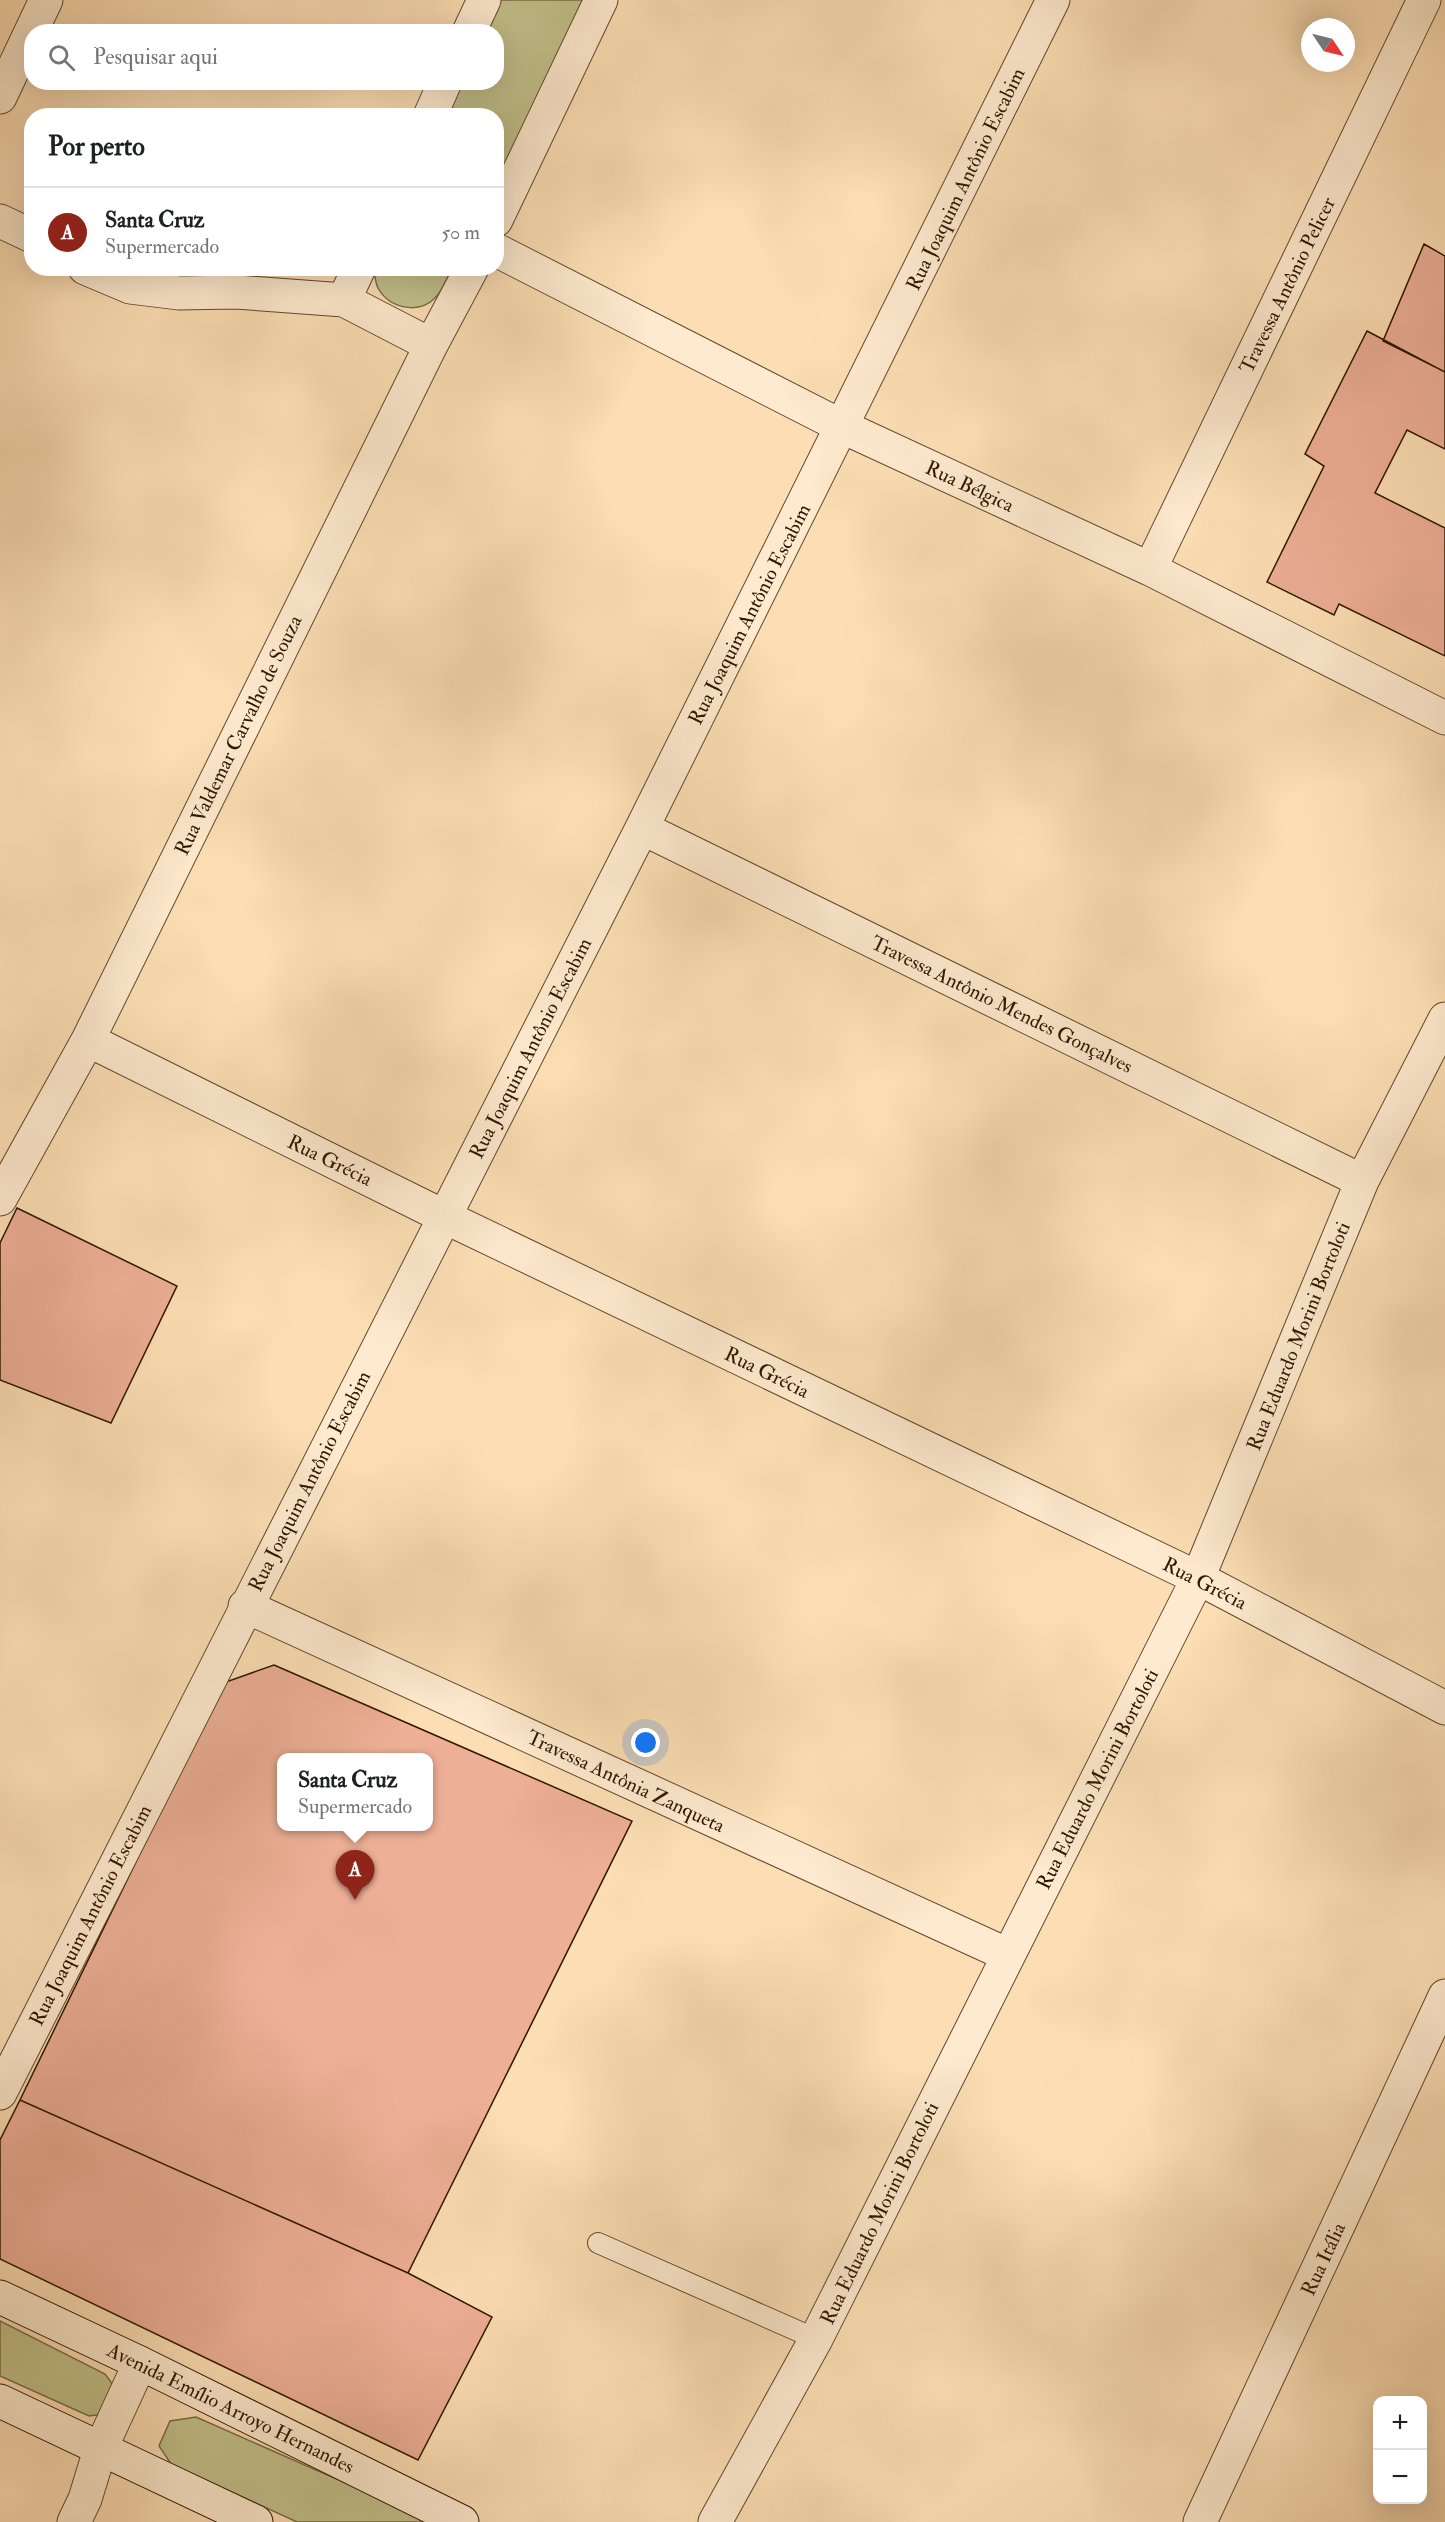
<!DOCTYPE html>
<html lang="pt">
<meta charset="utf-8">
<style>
:root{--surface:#fff;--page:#f2f2f2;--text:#202124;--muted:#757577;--line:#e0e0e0;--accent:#8f2418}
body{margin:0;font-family:"IM FELL Double Pica",serif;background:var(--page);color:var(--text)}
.controls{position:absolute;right:18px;bottom:18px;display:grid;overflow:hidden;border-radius:12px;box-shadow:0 6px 24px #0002}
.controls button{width:54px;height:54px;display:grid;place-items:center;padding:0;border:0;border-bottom:2px solid var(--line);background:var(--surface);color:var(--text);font:30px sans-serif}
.compass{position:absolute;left:1301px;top:18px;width:54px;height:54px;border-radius:50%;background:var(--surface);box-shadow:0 6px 24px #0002;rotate:125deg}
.you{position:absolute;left:646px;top:1743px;width:21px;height:21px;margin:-15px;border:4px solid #fff;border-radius:50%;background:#1a73e8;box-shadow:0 0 0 9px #1a73e833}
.badge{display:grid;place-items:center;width:39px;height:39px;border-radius:50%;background:var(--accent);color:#fff;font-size:20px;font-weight:700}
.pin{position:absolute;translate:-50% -50px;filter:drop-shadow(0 2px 3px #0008)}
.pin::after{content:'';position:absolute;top:32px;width:21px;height:18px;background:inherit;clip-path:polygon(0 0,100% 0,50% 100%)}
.popup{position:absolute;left:277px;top:1753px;width:156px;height:78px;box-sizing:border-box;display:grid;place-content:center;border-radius:12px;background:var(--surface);filter:drop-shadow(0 2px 4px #0005);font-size:20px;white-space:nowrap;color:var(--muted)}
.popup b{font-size:22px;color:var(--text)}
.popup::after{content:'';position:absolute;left:50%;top:100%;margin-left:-12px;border:12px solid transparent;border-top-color:var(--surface)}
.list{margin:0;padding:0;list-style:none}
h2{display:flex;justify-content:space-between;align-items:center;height:78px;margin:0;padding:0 24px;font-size:26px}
h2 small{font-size:20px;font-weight:400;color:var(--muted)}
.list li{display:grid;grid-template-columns:39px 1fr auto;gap:18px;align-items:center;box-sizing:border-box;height:90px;padding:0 24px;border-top:2px solid var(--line)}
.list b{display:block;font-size:22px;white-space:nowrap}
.list p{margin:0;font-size:20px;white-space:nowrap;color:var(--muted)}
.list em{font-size:20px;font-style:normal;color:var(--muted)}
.icon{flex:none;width:33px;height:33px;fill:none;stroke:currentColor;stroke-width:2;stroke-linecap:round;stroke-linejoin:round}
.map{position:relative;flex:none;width:1445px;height:2522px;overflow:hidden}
.search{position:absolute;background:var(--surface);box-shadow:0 6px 24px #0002;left:24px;top:24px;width:480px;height:66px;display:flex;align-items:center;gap:15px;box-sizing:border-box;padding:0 21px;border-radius:24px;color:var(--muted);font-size:22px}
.panel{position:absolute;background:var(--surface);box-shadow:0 6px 24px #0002;left:24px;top:108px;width:480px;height:168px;border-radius:24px}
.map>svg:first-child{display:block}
.green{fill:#c2c18b;stroke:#786c46;stroke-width:1.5}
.building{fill:#edaf96;stroke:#2f1600;stroke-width:1.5;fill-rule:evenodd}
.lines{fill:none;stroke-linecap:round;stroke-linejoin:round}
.service-casing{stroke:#62482d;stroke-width:22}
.minor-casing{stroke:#62482d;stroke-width:35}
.secondary-casing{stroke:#2f1600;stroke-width:35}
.service{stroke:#feeace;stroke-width:20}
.minor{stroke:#feeace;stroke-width:33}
.secondary{stroke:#feeace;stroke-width:33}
.labels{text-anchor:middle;stroke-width:4.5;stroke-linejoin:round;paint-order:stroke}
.street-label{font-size:20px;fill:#2f1600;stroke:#feeace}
</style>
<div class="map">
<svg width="1445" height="2522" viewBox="0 0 1445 2522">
<rect width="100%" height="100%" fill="#fddeb4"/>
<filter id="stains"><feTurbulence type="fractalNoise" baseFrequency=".00333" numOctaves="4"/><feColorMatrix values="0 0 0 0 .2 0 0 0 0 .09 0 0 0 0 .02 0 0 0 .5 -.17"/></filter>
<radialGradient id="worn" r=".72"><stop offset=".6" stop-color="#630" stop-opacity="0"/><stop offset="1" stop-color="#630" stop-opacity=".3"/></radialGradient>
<path class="green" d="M 501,0 L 585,0 L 497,179 L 496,116 L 444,116 L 461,83 L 496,82 L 496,32 L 486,31 Z
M 374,269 L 452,269 C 447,278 443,290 435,298 C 418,315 389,308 378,288 C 375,282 375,275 374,269 Z
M 0,2321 L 105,2374 L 116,2389 L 104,2414 L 89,2416 L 0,2376 Z
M 196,2417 L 434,2522 L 297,2522 L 171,2464 L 159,2446 L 170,2421 Z"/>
<path class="building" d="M 1424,244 L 1445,256 L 1445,372 L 1383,341 Z
M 1367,331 L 1445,372 L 1445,449 L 1407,430 L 1375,493 L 1445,528 L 1445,656 L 1339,604 L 1334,615 L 1267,582 L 1324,466 L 1305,454 Z
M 17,1208 L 177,1286 L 111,1423 L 0,1380 L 0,1243 Z
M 274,1665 L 632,1821 L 408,2273 L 20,2100 L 223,1683 ZM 282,1758 L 428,1758 L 428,1826 L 282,1826 Z
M 20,2100 L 408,2273 L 492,2317 L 418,2460 L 0,2259 L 0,2140 Z"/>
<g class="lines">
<defs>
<path id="service" d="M 598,2243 L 816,2339"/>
<path id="minor" d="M 469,32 L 484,0
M 0,97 L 46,0
M 430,116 L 445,82
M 496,220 L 601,0
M 0,221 L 32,236
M 496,250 L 843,427 L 1150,569 L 1445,718
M 85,268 L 130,287 L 179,293 L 236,292 L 344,300 L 431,345
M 344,300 L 359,268
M 1150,569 L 1424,0
M 642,828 L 1362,1181
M 88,1040 L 445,1217 L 1198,1578 L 1445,1708
M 0,1199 L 88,1040 L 431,345 L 472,268
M 245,1606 L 1008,1955
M 0,2093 L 642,828 L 1053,0
M 74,2522 L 85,2499 L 100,2450 L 140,2363
M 715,2522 L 816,2339 L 1198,1578 L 1362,1181 L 1445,1019
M 1200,2522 L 1445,1996"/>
<path id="secondary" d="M 0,2297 L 140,2363 L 462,2522
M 0,2401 L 256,2522"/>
</defs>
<use href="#service" class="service-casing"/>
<use href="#minor" class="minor-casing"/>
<use href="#secondary" class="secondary-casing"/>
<use href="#service" class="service"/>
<use href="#minor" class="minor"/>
<use href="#secondary" class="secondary"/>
</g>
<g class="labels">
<g class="street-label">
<text transform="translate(965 179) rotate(-64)" y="7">Rua Joaquim Antônio Escabim</text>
<text transform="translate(1287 285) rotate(-64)" y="7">Travessa Antônio Pelicer</text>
<text transform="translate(970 486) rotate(25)" y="7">Rua Bélgica</text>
<text transform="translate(749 614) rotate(-63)" y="7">Rua Joaquim Antônio Escabim</text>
<text transform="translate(238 735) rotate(-64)" y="7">Rua Valdemar Carvalho de Souza</text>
<text transform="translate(1002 1004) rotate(26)" y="7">Travessa Antônio Mendes Gonçalves</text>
<text transform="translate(530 1048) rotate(-63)" y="7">Rua Joaquim Antônio Escabim</text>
<text transform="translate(330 1160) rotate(26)" y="7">Rua Grécia</text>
<text transform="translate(1298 1336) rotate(-68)" y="7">Rua Eduardo Morini Bortoloti</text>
<text transform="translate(767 1372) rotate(26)" y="7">Rua Grécia</text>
<text transform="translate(309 1481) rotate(-63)" y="7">Rua Joaquim Antônio Escabim</text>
<text transform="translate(1205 1583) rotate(27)" y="7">Rua Grécia</text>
<text transform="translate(1097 1779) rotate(-63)" y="7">Rua Eduardo Morini Bortoloti</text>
<text transform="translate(626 1781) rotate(25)" y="7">Travessa Antônia Zanqueta</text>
<text transform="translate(90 1915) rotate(-63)" y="7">Rua Joaquim Antônio Escabim</text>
<text transform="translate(879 2213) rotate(-64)" y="7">Rua Eduardo Morini Bortoloti</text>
<text transform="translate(1323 2259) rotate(-65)" y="7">Rua Itália</text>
<text transform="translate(231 2408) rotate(26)" y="7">Avenida Emílio Arroyo Hernandes</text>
</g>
</g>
<rect width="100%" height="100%" filter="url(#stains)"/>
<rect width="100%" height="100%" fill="url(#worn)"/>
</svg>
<div class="controls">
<button>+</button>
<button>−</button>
</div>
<svg class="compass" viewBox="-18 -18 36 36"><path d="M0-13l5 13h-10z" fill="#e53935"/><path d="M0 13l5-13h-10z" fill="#757577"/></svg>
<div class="you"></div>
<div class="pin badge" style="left:355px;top:1900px">A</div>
<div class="popup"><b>Santa Cruz</b>Supermercado</div>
<div class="search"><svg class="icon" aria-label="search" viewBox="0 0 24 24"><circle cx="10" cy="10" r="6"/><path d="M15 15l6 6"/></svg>Pesquisar aqui</div>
<section class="panel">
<h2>Por perto<small></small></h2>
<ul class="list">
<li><span class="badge">A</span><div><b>Santa Cruz</b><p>Supermercado</p></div><em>50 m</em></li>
</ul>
</section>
</div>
